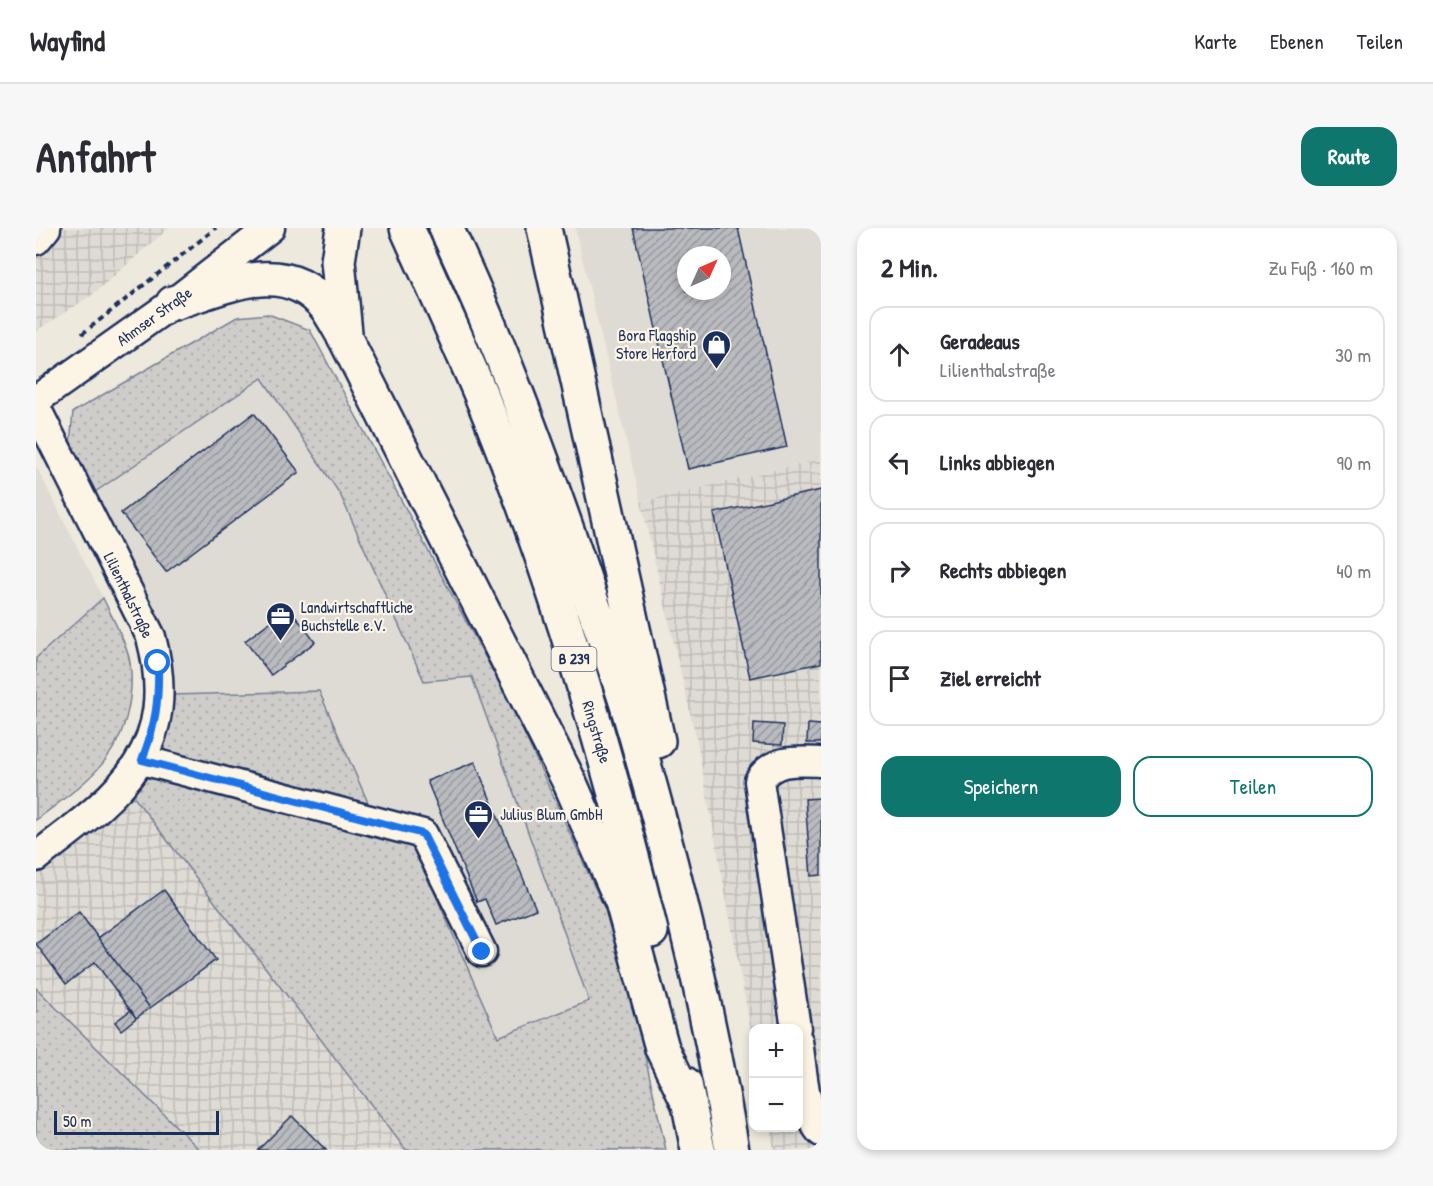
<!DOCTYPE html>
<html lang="de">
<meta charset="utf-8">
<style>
:root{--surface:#fff;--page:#f7f7f7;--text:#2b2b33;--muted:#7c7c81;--line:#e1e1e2;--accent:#0f766e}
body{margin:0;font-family:"Patrick Hand",sans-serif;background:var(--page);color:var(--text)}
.controls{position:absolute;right:18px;bottom:18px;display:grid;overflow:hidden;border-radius:12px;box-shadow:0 3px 9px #0003}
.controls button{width:54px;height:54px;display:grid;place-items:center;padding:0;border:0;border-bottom:2px solid var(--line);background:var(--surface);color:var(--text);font:30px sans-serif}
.compass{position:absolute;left:641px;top:18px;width:54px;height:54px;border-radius:50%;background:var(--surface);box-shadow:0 3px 9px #0003;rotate:45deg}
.scale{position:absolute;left:18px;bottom:15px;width:165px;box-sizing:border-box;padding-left:6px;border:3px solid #1b2f5e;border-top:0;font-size:16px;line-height:21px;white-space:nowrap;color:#1b2f5e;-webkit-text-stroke:4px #fcf5e5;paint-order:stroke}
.stop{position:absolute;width:18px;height:18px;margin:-14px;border:4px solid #1a73e8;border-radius:50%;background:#fff}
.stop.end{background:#1a73e8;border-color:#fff;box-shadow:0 2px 6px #0008}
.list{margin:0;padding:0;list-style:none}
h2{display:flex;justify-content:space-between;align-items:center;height:78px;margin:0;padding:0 24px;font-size:26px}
h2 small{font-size:20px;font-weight:400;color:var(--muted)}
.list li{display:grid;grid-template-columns:39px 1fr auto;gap:18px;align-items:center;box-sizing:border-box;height:96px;margin:0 12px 12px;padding:0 12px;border:2px solid var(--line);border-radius:18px}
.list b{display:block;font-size:22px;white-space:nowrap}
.list p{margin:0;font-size:20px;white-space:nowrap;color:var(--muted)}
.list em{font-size:20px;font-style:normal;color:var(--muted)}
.actions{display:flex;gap:12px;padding:18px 24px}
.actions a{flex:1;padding:14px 0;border:2px solid var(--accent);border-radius:18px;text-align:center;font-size:21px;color:var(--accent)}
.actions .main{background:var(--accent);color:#fff}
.icon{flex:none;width:33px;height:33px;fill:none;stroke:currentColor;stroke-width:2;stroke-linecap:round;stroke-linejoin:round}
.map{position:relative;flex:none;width:785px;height:922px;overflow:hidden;border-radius:18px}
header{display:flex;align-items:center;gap:36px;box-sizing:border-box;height:84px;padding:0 30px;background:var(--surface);border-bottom:2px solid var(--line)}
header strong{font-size:28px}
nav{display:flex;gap:33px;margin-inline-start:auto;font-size:21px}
.intro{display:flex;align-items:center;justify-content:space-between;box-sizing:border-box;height:144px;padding:0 36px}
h1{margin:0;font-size:42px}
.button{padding:15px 27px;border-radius:18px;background:var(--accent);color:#fff;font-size:21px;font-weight:700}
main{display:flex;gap:36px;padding:0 36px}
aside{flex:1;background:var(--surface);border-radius:18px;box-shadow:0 3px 9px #0003}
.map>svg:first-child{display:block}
.built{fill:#dedbd4;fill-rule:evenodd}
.industrial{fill:url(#industrial-grid)}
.grass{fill:url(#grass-dots);stroke:#757e94;stroke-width:1.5}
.building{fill:url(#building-hatch);stroke:#1b2f5e;stroke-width:1.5;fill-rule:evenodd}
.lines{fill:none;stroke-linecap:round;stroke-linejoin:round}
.minor-casing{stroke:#1b2f5e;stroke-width:33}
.highway-casing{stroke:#1b2f5e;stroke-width:38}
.path{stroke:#1b2f5e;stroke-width:4;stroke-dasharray:6 4.5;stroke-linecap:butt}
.minor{stroke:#fcf5e5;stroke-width:28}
.highway{stroke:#fcf5e5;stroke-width:33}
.route{stroke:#1a73e8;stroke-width:8}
.labels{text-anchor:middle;stroke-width:4.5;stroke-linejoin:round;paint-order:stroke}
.shield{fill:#fcf5e5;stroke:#5e6a86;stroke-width:1.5}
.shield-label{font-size:15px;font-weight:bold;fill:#1b2f5e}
.street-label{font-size:16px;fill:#1b2f5e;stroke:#fcf5e5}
.poi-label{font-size:16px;fill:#1b2f5e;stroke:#fcf5e5;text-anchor:start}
</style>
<header>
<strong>Wayfind</strong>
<nav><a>Karte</a><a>Ebenen</a><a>Teilen</a></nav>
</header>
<div class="intro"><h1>Anfahrt</h1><a class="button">Route</a></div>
<main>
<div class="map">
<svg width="785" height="922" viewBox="0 0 785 922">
<defs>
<pattern id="industrial-grid" width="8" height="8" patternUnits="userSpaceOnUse" patternTransform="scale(1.5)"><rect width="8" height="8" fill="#dedbd4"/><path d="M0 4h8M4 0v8" fill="none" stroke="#bebcb8"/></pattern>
<pattern id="grass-dots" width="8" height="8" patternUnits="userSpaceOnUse" patternTransform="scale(1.5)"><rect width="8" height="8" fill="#cfcdca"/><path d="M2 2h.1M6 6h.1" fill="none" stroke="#b1b0b0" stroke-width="1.8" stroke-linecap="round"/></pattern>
<pattern id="building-hatch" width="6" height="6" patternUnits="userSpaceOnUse" patternTransform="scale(1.5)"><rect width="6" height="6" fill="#babbbe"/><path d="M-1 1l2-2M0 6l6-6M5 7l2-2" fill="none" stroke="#96989e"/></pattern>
</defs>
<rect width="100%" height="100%" fill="#eee9dd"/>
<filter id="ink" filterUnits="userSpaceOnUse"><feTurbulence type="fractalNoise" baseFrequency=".0167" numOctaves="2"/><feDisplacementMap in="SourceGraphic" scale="12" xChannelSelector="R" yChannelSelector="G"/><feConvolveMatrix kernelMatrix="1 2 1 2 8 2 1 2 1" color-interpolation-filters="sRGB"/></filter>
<g filter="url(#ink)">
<path class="built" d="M 539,0 L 785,0 L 785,231 L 605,274 ZM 650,27 L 686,27 L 686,63 L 650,63 Z
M 225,149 L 304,266 L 388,453 L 436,449 L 553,773 L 462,810 L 379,620 L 348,611 L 283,463 L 136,467 L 126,403 L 59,264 Z
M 0,238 L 67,370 L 0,430 Z"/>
<path class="industrial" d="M 0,0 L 133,0 L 56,67 L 0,103 Z
M 785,231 L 785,922 L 738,922 L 734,900 L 762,900 L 762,800 L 718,800 L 717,814 L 661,514 L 605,274 Z
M 97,568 L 370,922 L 164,922 L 0,760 L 0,645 Z"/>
<path class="grass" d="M 232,86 L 274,102 L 477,481 L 571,686 L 602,797 L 630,922 L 370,922 L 97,568 L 127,526 L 136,467 L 283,463 L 348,611 L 379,620 L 462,809 L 553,773 L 436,449 L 388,453 L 304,266 L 226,150 L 59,264 L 34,216 L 37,184 L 201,89 Z
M 67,370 C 75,387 84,403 90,420 C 96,435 96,454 94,470 C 86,533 47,556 0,592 L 0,430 Z
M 0,760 L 164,922 L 0,922 Z"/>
<path class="building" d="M 597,0 L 702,0 L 751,219 L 652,241 ZM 650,27 L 686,27 L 686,63 L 650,63 Z
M 218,185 L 263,244 L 130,344 L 85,285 Z
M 785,262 L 785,435 L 714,450 L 678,285 Z
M 253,379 L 279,414 L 235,447 L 209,413 Z
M 718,495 L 747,497 L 746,517 L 717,515 Z
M 772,496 L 785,497 L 785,515 L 771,515 Z
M 439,534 L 500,681 L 460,697 L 449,671 L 441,674 L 391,553 Z
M 785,570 L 785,647 L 775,648 L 769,571 Z
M 128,662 L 180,732 L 114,780 L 62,710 Z
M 43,684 L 114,780 L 100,790 L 59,734 L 30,756 L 0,716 Z
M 95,782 L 100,790 L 85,802 L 79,794 Z
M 256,888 L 290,922 L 222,922 Z"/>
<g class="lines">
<defs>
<path id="minor" d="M 0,12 L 10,0
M 0,172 L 137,75 L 234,0
M 0,180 L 115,409 C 145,524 82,567 0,629
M 106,532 L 387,606 L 446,724
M 760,800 L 723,553 C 737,530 761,533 785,534
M 762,813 C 766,838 768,886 785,904"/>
<path id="highway" d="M 307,0 L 302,33 L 309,105
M 371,0 C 399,63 429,127 455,191 C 521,357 572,530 615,703
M 410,0 C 462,110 504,224 544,339 C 559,385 577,431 591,477 C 634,623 671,772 696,922
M 508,0 L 622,513
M 137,75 C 188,59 250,27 291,80 C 298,90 304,102 310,112 L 534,555 L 586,674 L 626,820 L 654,878
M 649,856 L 662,922"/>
</defs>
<use href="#minor" class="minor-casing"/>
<use href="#highway" class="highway-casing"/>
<path class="path" d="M 46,106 L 180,0"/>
<use href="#minor" class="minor"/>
<use href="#highway" class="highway"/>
</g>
</g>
<g class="lines" filter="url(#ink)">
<path class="route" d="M 122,435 C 123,473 120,496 106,532 L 387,606 L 446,724"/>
</g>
<defs>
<symbol id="shop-pin" viewBox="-11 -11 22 30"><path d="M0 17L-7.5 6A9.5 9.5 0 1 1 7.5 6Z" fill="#1b2f5e" stroke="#fcf5e5"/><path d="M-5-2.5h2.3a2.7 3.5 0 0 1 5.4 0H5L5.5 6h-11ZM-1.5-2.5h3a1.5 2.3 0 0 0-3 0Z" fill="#fff"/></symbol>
<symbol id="office-pin" viewBox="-11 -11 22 30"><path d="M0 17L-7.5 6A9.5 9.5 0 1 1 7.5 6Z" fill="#1b2f5e" stroke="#fcf5e5"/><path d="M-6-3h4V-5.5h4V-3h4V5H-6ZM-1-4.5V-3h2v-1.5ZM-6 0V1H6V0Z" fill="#fff"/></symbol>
</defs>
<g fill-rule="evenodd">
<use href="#shop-pin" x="664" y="100" width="33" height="45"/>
<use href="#office-pin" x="228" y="372" width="33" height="45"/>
<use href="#office-pin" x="426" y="570" width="33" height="45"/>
</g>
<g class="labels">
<rect class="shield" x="515.5" y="419" width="45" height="24" rx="4.5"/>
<g class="shield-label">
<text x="538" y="436">B 239</text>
</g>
<g class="street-label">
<text transform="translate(118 88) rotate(-36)" y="6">Ahmser Straße</text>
<text transform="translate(93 367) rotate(64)" y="6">Lilienthalstraße</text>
<text transform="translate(561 504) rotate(73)" y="6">Ringstraße</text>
</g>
<g class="poi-label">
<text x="660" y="113" text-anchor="end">Bora Flagship<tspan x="660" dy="18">Store Herford</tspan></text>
<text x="265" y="385">Landwirtschaftliche<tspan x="265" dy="18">Buchstelle e.V.</tspan></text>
<text x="464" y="592">Julius Blum GmbH</text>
</g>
</g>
</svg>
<div class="controls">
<button>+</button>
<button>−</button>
</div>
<svg class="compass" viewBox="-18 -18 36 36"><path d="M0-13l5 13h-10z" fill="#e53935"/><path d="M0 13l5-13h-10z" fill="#7c7c81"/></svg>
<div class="scale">50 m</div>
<div class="stop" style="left:122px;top:435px"></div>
<div class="stop end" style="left:446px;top:724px"></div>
</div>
<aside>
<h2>2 Min.<small>Zu Fuß · 160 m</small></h2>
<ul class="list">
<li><svg class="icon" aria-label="ahead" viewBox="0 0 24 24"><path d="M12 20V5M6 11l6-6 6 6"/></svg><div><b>Geradeaus</b><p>Lilienthalstraße</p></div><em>30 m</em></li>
<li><svg class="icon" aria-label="left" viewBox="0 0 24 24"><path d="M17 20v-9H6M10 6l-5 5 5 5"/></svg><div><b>Links abbiegen</b></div><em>90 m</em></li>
<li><svg class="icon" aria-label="right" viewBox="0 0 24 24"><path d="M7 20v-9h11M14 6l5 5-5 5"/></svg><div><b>Rechts abbiegen</b></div><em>40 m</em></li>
<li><svg class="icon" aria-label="arrive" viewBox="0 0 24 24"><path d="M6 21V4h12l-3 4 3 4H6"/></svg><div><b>Ziel erreicht</b></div></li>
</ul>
<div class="actions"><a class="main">Speichern</a><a>Teilen</a></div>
</aside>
</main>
